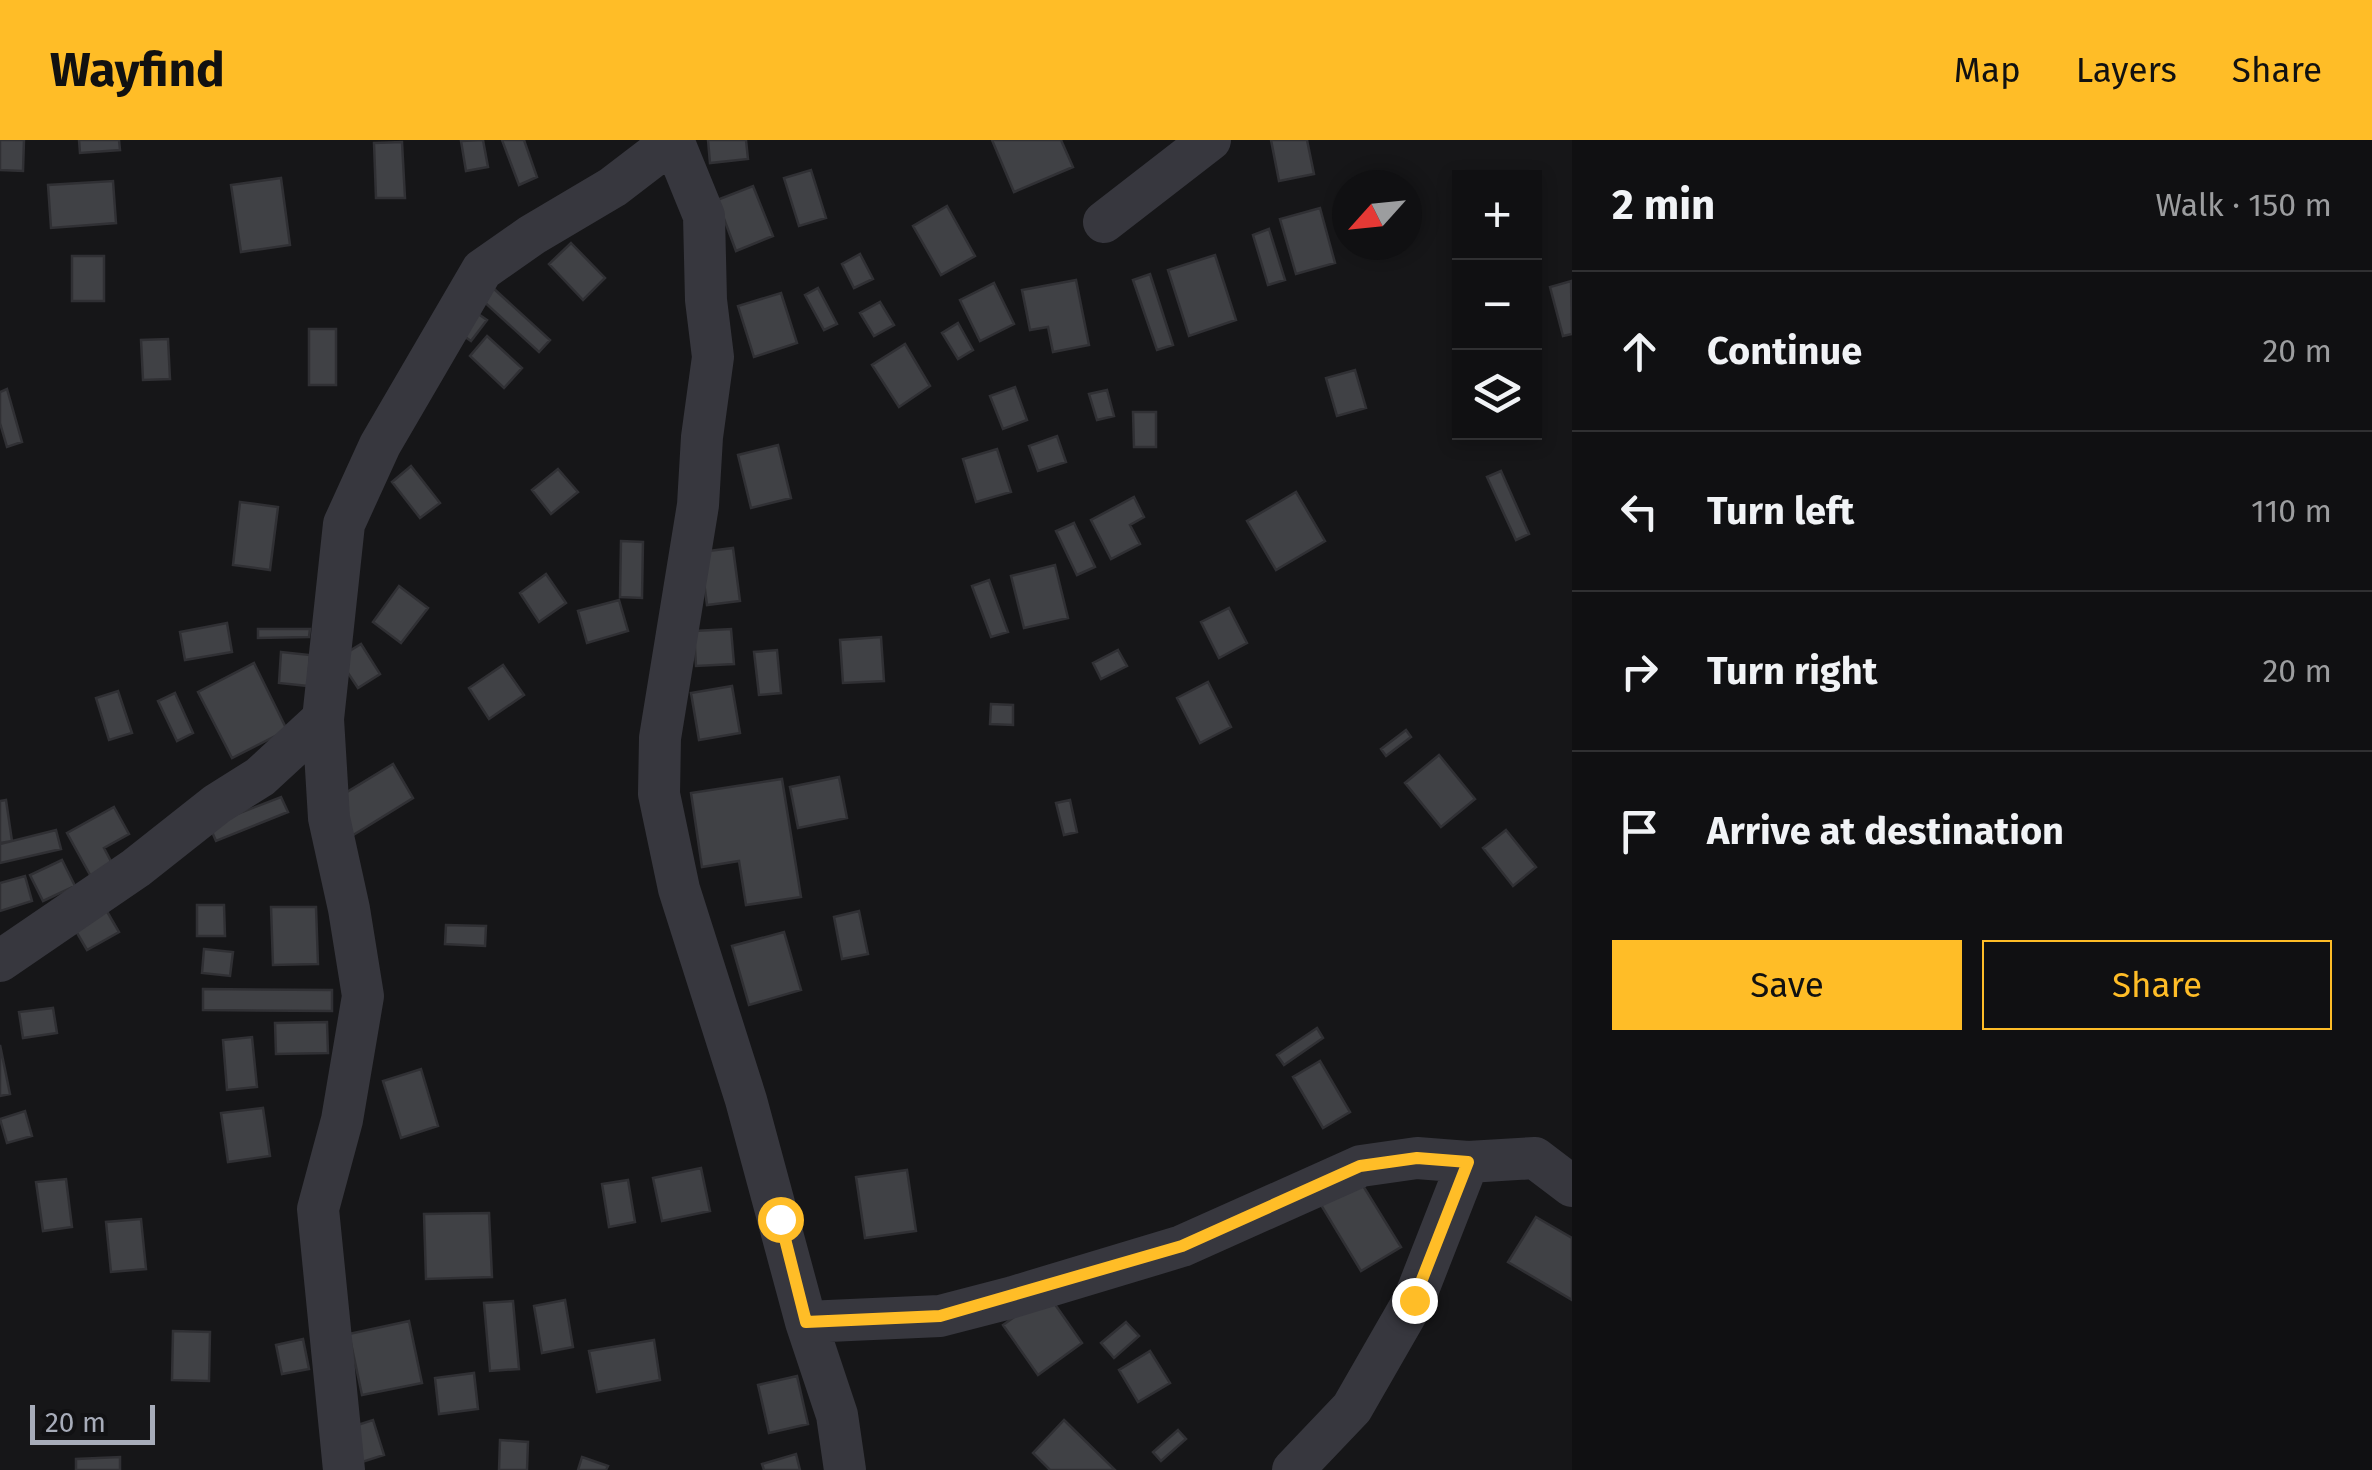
<!DOCTYPE html>
<meta charset="utf-8">
<style>
:root{--surface:#101012;--page:#1e1e20;--text:#f1f3f6;--muted:#9c9d9f;--line:#303032;--accent:#ffbd27}
body{margin:0;font-family:"Fira Sans",sans-serif;background:var(--page);color:var(--text)}
.controls{position:absolute;right:30px;top:30px;display:grid;overflow:hidden;border-radius:0px;box-shadow:0 5px 15px #0003}
.controls button{width:90px;height:90px;display:grid;place-items:center;padding:0;border:0;border-bottom:2px solid var(--line);background:var(--surface);color:var(--text);font:50px sans-serif}
.compass{position:absolute;left:1332px;top:30px;width:90px;height:90px;border-radius:50%;background:var(--surface);box-shadow:0 5px 15px #0003;rotate:243deg}
.scale{position:absolute;left:30px;bottom:25px;width:125px;box-sizing:border-box;padding-left:10px;border:5px solid #a7acb9;border-top:0;font-size:28px;line-height:35px;white-space:nowrap;color:#a7acb9;-webkit-text-stroke:8px #111113;paint-order:stroke}
.stop{position:absolute;width:30px;height:30px;margin:-22px;border:8px solid #ffbd27;border-radius:50%;background:#fff}
.stop.end{background:#ffbd27;border-color:#fff;box-shadow:0 2px 10px #0008}
.list{margin:0;padding:0;list-style:none}
h2{display:flex;justify-content:space-between;align-items:center;height:130px;margin:0;padding:0 40px;font-size:42px}
h2 small{font-size:32px;font-weight:400;color:var(--muted)}
.list li{display:grid;grid-template-columns:65px 1fr auto;gap:30px;align-items:center;box-sizing:border-box;height:160px;padding:0 40px;border-top:2px solid var(--line)}
.list b{display:block;font-size:38px;white-space:nowrap}
.list em{font-size:32px;font-style:normal;color:var(--muted)}
.actions{display:flex;gap:20px;padding:30px 40px}
.actions a{flex:1;padding:22px 0;border:2px solid var(--accent);border-radius:0px;text-align:center;font-size:35px;color:var(--accent)}
.actions .main{background:var(--accent);color:#111}
.icon{flex:none;width:55px;height:55px;fill:none;stroke:currentColor;stroke-width:2;stroke-linecap:round;stroke-linejoin:round}
.map{position:relative;flex:none;width:1572px;height:1330px;overflow:hidden}
header{display:flex;align-items:center;gap:60px;box-sizing:border-box;height:140px;padding:0 50px;background:var(--accent);color:#111}
header strong{font-size:48px}
nav{display:flex;gap:55px;margin-inline-start:auto;font-size:35px}
main{display:flex}
aside{flex:1;background:var(--surface)}
.map>svg:first-child{display:block}
.building{fill:#404145;stroke:#303034;stroke-width:2.5}
.lines{fill:none;stroke-linecap:round;stroke-linejoin:round}
.minor{stroke:#37373e;stroke-width:42}
.route{stroke:#ffbd27;stroke-width:12}
</style>
<header>
<strong>Wayfind</strong>
<nav><a>Map</a><a>Layers</a><a>Share</a></nav>
</header>
<main>
<div class="map">
<svg width="1572" height="1330" viewBox="0 0 1572 1330">
<rect width="100%" height="100%" fill="#161618"/>
<path class="building" d="M 0,0 L 24,0 L 23,31 L 0,30 Z
M 79,0 L 119,0 L 120,10 L 80,13 Z
M 483,0 L 488,27 L 466,31 L 461,1 Z
M 502,0 L 524,0 L 537,37 L 519,45 Z
M 708,0 L 746,0 L 748,19 L 710,23 Z
M 992,0 L 1061,0 L 1073,27 L 1014,52 Z
M 1271,0 L 1307,0 L 1314,34 L 1279,41 Z
M 402,2 L 405,58 L 376,58 L 374,3 Z
M 811,30 L 826,78 L 799,86 L 784,38 Z
M 281,38 L 290,105 L 241,112 L 231,45 Z
M 113,41 L 116,83 L 51,88 L 48,45 Z
M 753,46 L 773,96 L 736,111 L 717,60 Z
M 947,66 L 975,116 L 941,135 L 913,86 Z
M 1320,68 L 1335,123 L 1296,134 L 1280,79 Z
M 1269,89 L 1285,140 L 1268,145 L 1253,95 Z
M 571,103 L 605,138 L 583,160 L 549,124 Z
M 860,114 L 873,139 L 854,148 L 842,124 Z
M 1215,115 L 1236,180 L 1189,196 L 1168,130 Z
M 72,116 L 104,116 L 104,161 L 72,161 Z
M 1150,134 L 1173,205 L 1157,210 L 1133,140 Z
M 1076,140 L 1089,205 L 1053,212 L 1048,187 L 1030,190 L 1022,150 Z
M 1571,141 L 1572,194 L 1563,196 L 1550,147 Z
M 994,143 L 1014,184 L 980,201 L 960,160 Z
M 492,147 L 550,200 L 539,212 L 481,159 Z
M 818,148 L 837,184 L 824,190 L 805,155 Z
M 781,153 L 797,203 L 754,217 L 738,166 Z
M 880,162 L 894,185 L 874,196 L 860,173 Z
M 474,171 L 487,180 L 471,201 L 458,192 Z
M 958,183 L 973,210 L 958,219 L 942,193 Z
M 309,189 L 336,189 L 336,245 L 309,245 Z
M 487,196 L 522,228 L 504,248 L 470,216 Z
M 168,199 L 170,239 L 143,240 L 141,200 Z
M 905,204 L 930,246 L 899,267 L 872,225 Z
M 1355,230 L 1366,268 L 1337,276 L 1326,238 Z
M 1015,247 L 1027,280 L 1003,289 L 990,256 Z
M 7,249 L 22,302 L 7,307 L 0,283 L 0,252 Z
M 1107,250 L 1114,276 L 1097,280 L 1089,254 Z
M 1133,272 L 1156,272 L 1156,307 L 1134,307 Z
M 1057,296 L 1066,322 L 1038,331 L 1029,306 Z
M 778,305 L 791,358 L 751,368 L 738,315 Z
M 997,309 L 1011,352 L 976,362 L 963,319 Z
M 411,326 L 440,363 L 420,378 L 392,342 Z
M 558,329 L 578,352 L 551,374 L 532,350 Z
M 1501,331 L 1529,394 L 1516,400 L 1487,337 Z
M 1296,352 L 1325,401 L 1276,430 L 1247,381 Z
M 1134,357 L 1144,377 L 1130,385 L 1140,404 L 1111,419 L 1091,380 Z
M 240,362 L 278,367 L 270,430 L 233,425 Z
M 1074,383 L 1095,427 L 1077,435 L 1056,391 Z
M 621,401 L 643,402 L 642,458 L 620,457 Z
M 733,408 L 740,461 L 707,465 L 700,412 Z
M 1055,425 L 1068,478 L 1024,488 L 1011,436 Z
M 546,434 L 566,463 L 539,482 L 520,453 Z
M 989,440 L 1008,492 L 991,497 L 972,446 Z
M 399,446 L 428,468 L 401,503 L 373,482 Z
M 619,460 L 628,491 L 587,503 L 578,471 Z
M 1229,468 L 1247,503 L 1219,518 L 1201,482 Z
M 227,483 L 232,512 L 185,520 L 180,492 Z
M 258,489 L 310,489 L 309,497 L 258,498 Z
M 731,489 L 734,524 L 696,526 L 694,491 Z
M 881,497 L 884,541 L 843,543 L 840,500 Z
M 361,504 L 380,534 L 358,548 L 338,518 Z
M 777,510 L 781,553 L 759,555 L 754,512 Z
M 1118,510 L 1127,526 L 1101,539 L 1093,523 Z
M 281,512 L 310,515 L 308,546 L 279,543 Z
M 254,523 L 287,590 L 232,618 L 198,552 Z
M 503,525 L 524,555 L 489,579 L 469,548 Z
M 1208,542 L 1231,587 L 1200,603 L 1177,558 Z
M 732,546 L 740,593 L 699,600 L 691,553 Z
M 118,551 L 132,593 L 109,600 L 96,558 Z
M 175,553 L 193,593 L 177,601 L 158,561 Z
M 991,564 L 1013,565 L 1013,585 L 990,584 Z
M 1406,590 L 1411,597 L 1386,616 L 1381,609 Z
M 1439,615 L 1475,659 L 1441,687 L 1405,643 Z
M 393,624 L 413,658 L 350,697 L 329,663 Z
M 839,637 L 847,678 L 798,688 L 790,647 Z
M 782,639 L 801,757 L 746,765 L 739,721 L 702,727 L 691,653 Z
M 281,657 L 288,672 L 216,701 L 209,685 Z
M 6,660 L 12,701 L 0,703 L 0,661 Z
M 1070,660 L 1077,692 L 1064,695 L 1056,663 Z
M 114,667 L 129,694 L 104,708 L 116,731 L 94,742 L 67,693 Z
M 56,690 L 61,709 L 0,723 L 0,704 Z
M 1506,690 L 1536,727 L 1513,746 L 1483,708 Z
M 62,720 L 75,746 L 43,761 L 30,735 Z
M 25,736 L 32,761 L 0,771 L 0,743 Z
M 197,765 L 224,765 L 225,796 L 197,796 Z
M 271,767 L 316,767 L 318,824 L 273,825 Z
M 105,768 L 119,792 L 87,810 L 73,786 Z
M 859,771 L 868,814 L 842,819 L 834,777 Z
M 446,785 L 486,786 L 485,806 L 445,804 Z
M 784,792 L 801,850 L 749,865 L 732,806 Z
M 204,809 L 233,812 L 230,836 L 202,833 Z
M 203,849 L 332,850 L 332,871 L 203,870 Z
M 53,868 L 57,893 L 23,898 L 19,872 Z
M 327,882 L 328,913 L 276,914 L 275,883 Z
M 1317,888 L 1323,898 L 1284,925 L 1277,915 Z
M 252,897 L 257,947 L 227,950 L 223,900 Z
M 0,905 L 10,954 L 0,956 Z
M 1320,921 L 1350,972 L 1323,988 L 1293,937 Z
M 421,929 L 438,986 L 401,998 L 383,941 Z
M 263,968 L 270,1016 L 228,1022 L 221,973 Z
M 25,971 L 32,996 L 7,1003 L 0,979 Z
M 701,1028 L 710,1071 L 662,1081 L 653,1038 Z
M 907,1030 L 916,1091 L 865,1098 L 856,1037 Z
M 1357,1036 L 1401,1107 L 1361,1131 L 1318,1060 Z
M 66,1039 L 72,1087 L 43,1091 L 36,1042 Z
M 628,1040 L 635,1082 L 609,1087 L 602,1044 Z
M 489,1073 L 492,1137 L 426,1139 L 424,1074 Z
M 1536,1077 L 1572,1098 L 1572,1160 L 1508,1122 Z
M 141,1079 L 146,1129 L 111,1132 L 106,1082 Z
M 1047,1153 L 1082,1203 L 1038,1235 L 1003,1185 Z
M 565,1160 L 573,1207 L 542,1213 L 534,1166 Z
M 513,1161 L 519,1229 L 490,1231 L 484,1163 Z
M 409,1181 L 422,1243 L 362,1255 L 349,1194 Z
M 1126,1182 L 1139,1196 L 1114,1218 L 1101,1203 Z
M 173,1191 L 210,1192 L 209,1241 L 172,1240 Z
M 303,1199 L 309,1229 L 282,1234 L 276,1205 Z
M 654,1200 L 660,1240 L 597,1252 L 589,1211 Z
M 1150,1211 L 1170,1243 L 1138,1262 L 1119,1230 Z
M 474,1233 L 478,1269 L 439,1274 L 435,1238 Z
M 797,1236 L 808,1284 L 769,1293 L 758,1245 Z
M 373,1280 L 384,1315 L 359,1323 L 348,1288 Z
M 1064,1280 L 1115,1330 L 1050,1330 L 1033,1313 Z
M 1178,1290 L 1186,1299 L 1161,1321 L 1153,1312 Z
M 500,1300 L 528,1302 L 527,1330 L 499,1330 Z
M 796,1314 L 800,1330 L 764,1330 L 762,1324 Z
M 120,1317 L 120,1330 L 76,1330 L 76,1319 Z
M 582,1317 L 608,1326 L 606,1330 L 578,1330 Z"/>
<g class="lines">
<path class="minor" d="M 673,0 L 704,76 L 706,160 L 713,217 L 702,297 L 698,365 L 660,598 L 659,654 L 679,749 L 746,960 L 806,1182 L 837,1275 L 845,1330
M 1104,82 L 1210,0
M 0,821 L 136,728 L 217,664 L 260,637 L 323,579
M 806,1182 L 940,1176 L 1013,1157 L 1182,1106 L 1361,1026 L 1417,1018 L 1468,1022 L 1535,1018 L 1572,1046
M 344,1330 L 318,1069 L 342,980 L 363,856 L 349,769 L 329,678 L 323,579 L 344,384 L 380,305 L 482,130 L 532,95 L 613,47 L 673,1
M 1293,1330 L 1352,1268 L 1414,1160 L 1468,1022"/>
</g>
<g class="lines">
<path class="route" d="M 780,1079 L 806,1182 L 940,1176 L 1182,1106 L 1360,1026 L 1417,1018 L 1468,1022 L 1414,1160"/>
</g>
</svg>
<div class="controls">
<button>+</button>
<button>−</button>
<button><svg class="icon" aria-label="layers" viewBox="0 0 24 24"><path d="M12 4l9 5-9 5-9-5zM3 14l9 5 9-5"/></svg></button>
</div>
<svg class="compass" viewBox="-18 -18 36 36"><path d="M0-13l5 13h-10z" fill="#e53935"/><path d="M0 13l5-13h-10z" fill="#9c9d9f"/></svg>
<div class="scale">20 m</div>
<div class="stop" style="left:780px;top:1079px"></div>
<div class="stop end" style="left:1414px;top:1160px"></div>
</div>
<aside>
<h2>2 min<small>Walk · 150 m</small></h2>
<ul class="list">
<li><svg class="icon" aria-label="ahead" viewBox="0 0 24 24"><path d="M12 20V5M6 11l6-6 6 6"/></svg><div><b>Continue</b></div><em>20 m</em></li>
<li><svg class="icon" aria-label="left" viewBox="0 0 24 24"><path d="M17 20v-9H6M10 6l-5 5 5 5"/></svg><div><b>Turn left</b></div><em>110 m</em></li>
<li><svg class="icon" aria-label="right" viewBox="0 0 24 24"><path d="M7 20v-9h11M14 6l5 5-5 5"/></svg><div><b>Turn right</b></div><em>20 m</em></li>
<li><svg class="icon" aria-label="arrive" viewBox="0 0 24 24"><path d="M6 21V4h12l-3 4 3 4H6"/></svg><div><b>Arrive at destination</b></div></li>
</ul>
<div class="actions"><a class="main">Save</a><a>Share</a></div>
</aside>
</main>
